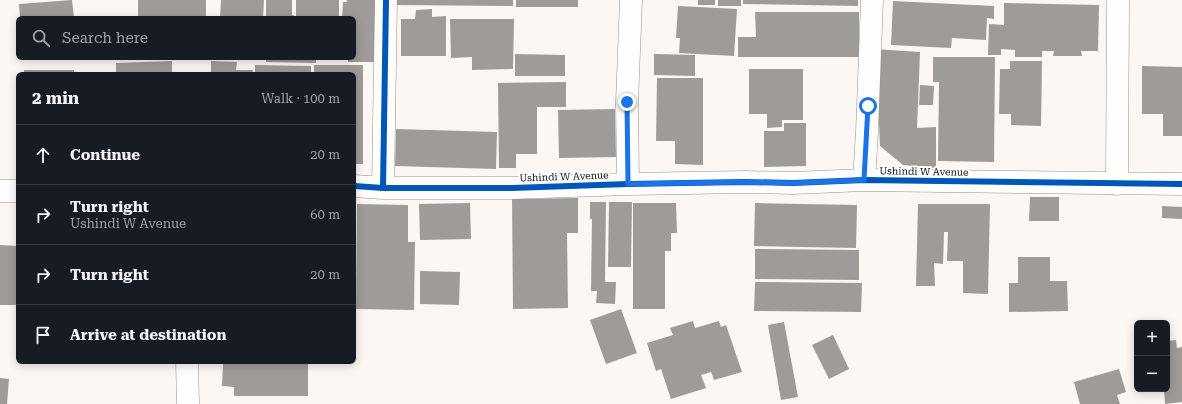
<!DOCTYPE html>
<meta charset="utf-8">
<style>
:root{--surface:#171b24;--page:#20242c;--text:#f1f3f6;--muted:#9ea1a6;--line:#363941}
body{margin:0;font-family:"Roboto Serif",serif;background:var(--page);color:var(--text)}
.controls{position:absolute;right:12px;bottom:12px;display:grid;overflow:hidden;border-radius:6px;box-shadow:0 2px 10px #0003}
.controls button{width:36px;height:36px;display:grid;place-items:center;padding:0;border:0;border-bottom:1px solid var(--line);background:var(--surface);color:var(--text);font:20px sans-serif}
.stop{position:absolute;width:12px;height:12px;margin:-9px;border:3px solid #1a73e8;border-radius:50%;background:#fff}
.stop.end{background:#1a73e8;border-color:#fff;box-shadow:0 1px 4px #0008}
.list{margin:0;padding:0;list-style:none}
h2{display:flex;justify-content:space-between;align-items:center;height:52px;margin:0;padding:0 16px;font-size:17px}
h2 small{font-size:13px;font-weight:400;color:var(--muted)}
.list li{display:grid;grid-template-columns:26px 1fr auto;gap:12px;align-items:center;box-sizing:border-box;height:60px;padding:0 16px;border-top:1px solid var(--line)}
.list b{display:block;font-size:15px;white-space:nowrap}
.list p{margin:0;font-size:13px;white-space:nowrap;color:var(--muted)}
.list em{font-size:13px;font-style:normal;color:var(--muted)}
.icon{flex:none;width:22px;height:22px;fill:none;stroke:currentColor;stroke-width:2;stroke-linecap:round;stroke-linejoin:round}
.map{position:relative;flex:none;width:1182px;height:404px;overflow:hidden}
.search{position:absolute;background:var(--surface);box-shadow:0 2px 10px #0003;left:16px;top:16px;width:340px;height:44px;display:flex;align-items:center;gap:10px;box-sizing:border-box;padding:0 14px;border-radius:6px;color:var(--muted);font-size:15px}
.panel{position:absolute;background:var(--surface);box-shadow:0 2px 10px #0003;left:16px;top:72px;width:340px;height:292px;border-radius:6px}
.map>svg:first-child{display:block}
.building{fill:#9f9b98}
.lines{fill:none;stroke-linecap:round;stroke-linejoin:round}
.minor-casing{stroke:#959391;stroke-width:23}
.minor{stroke:#fffefd;stroke-width:22}
.cycleway-casing{stroke:#fff;stroke-width:8}
.cycleway{stroke:#0057b8;stroke-width:6}
.route{stroke:#1a73e8;stroke-width:5}
.labels{text-anchor:middle;stroke-width:4;stroke-linejoin:round;paint-order:stroke}
.street-label{font-size:10px;fill:#0e0e0e;stroke:#fff}
</style>
<div class="map">
<svg width="1182" height="404" viewBox="0 0 1182 404">
<rect width="100%" height="100%" fill="#fcf7f2"/>
<path class="building" d="M 72,0 L 74,18 L 20,18 L 19,4 Z
M 138,0 L 206,0 L 206,18 L 138,18 Z
M 221,0 L 264,0 L 263,18 L 220,18 Z
M 266,0 L 292,0 L 292,15 L 294,15 L 294,18 L 266,18 Z
M 296,0 L 339,0 L 339,18 L 296,18 Z
M 347,0 L 378,0 L 377,62 L 348,62 L 348,58 L 354,58 L 354,18 L 342,18 L 343,2 L 347,2 Z
M 394,0 L 513,0 L 513,6 L 394,5 Z
M 516,0 L 578,0 L 578,7 L 516,7 Z
M 698,0 L 715,0 L 715,5 L 698,5 Z
M 718,0 L 741,0 L 741,6 L 718,6 Z
M 743,0 L 858,0 L 858,6 L 743,4 Z
M 893,1 L 994,6 L 994,19 L 987,18 L 986,40 L 952,38 L 951,48 L 891,45 Z
M 1004,3 L 1099,5 L 1098,51 L 1081,51 L 1082,56 L 1053,56 L 1054,51 L 1042,51 L 1042,57 L 1015,57 L 1015,50 L 1001,49 L 1001,55 L 988,55 L 989,24 L 1004,25 Z
M 678,6 L 737,9 L 734,56 L 679,53 L 680,38 L 676,38 Z
M 432,9 L 432,17 L 446,16 L 446,56 L 401,56 L 401,19 L 415,19 L 416,10 Z
M 755,12 L 859,12 L 859,57 L 738,57 L 738,37 L 756,37 Z
M 450,19 L 514,19 L 513,69 L 472,70 L 472,57 L 451,58 Z
M 874,49 L 920,52 L 917,128 L 936,127 L 936,168 L 903,165 L 880,146 L 878,102 Z
M 515,54 L 565,55 L 565,76 L 515,76 Z
M 654,54 L 695,55 L 695,76 L 654,75 Z
M 933,57 L 995,57 L 994,162 L 938,161 L 939,82 L 933,82 Z
M 169,58 L 197,58 L 197,60 L 169,59 Z
M 266,58 L 316,58 L 316,63 L 266,62 Z
M 321,58 L 344,58 L 344,60 L 321,60 Z
M 172,61 L 172,74 L 116,74 L 116,63 Z
M 211,61 L 237,62 L 236,70 L 253,70 L 252,74 L 211,74 Z
M 1010,61 L 1042,61 L 1041,126 L 1011,125 L 1011,114 L 999,114 L 1000,69 L 1010,69 Z
M 255,65 L 311,66 L 311,74 L 255,74 Z
M 314,65 L 363,65 L 363,164 L 354,164 L 354,74 L 314,74 Z
M 1142,66 L 1182,67 L 1182,136 L 1163,136 L 1163,114 L 1142,114 Z
M 749,69 L 803,69 L 803,120 L 782,120 L 782,127 L 767,128 L 767,114 L 749,114 Z
M 24,70 L 74,70 L 74,74 L 24,74 Z
M 657,78 L 703,78 L 703,165 L 675,164 L 675,141 L 656,141 Z
M 566,82 L 566,107 L 537,107 L 537,154 L 516,154 L 516,168 L 499,168 L 498,83 Z
M 920,85 L 934,86 L 933,105 L 919,105 Z
M 615,109 L 616,157 L 559,158 L 558,110 Z
M 784,123 L 806,123 L 806,166 L 764,167 L 764,131 L 784,131 Z
M 396,129 L 497,132 L 496,169 L 395,166 Z
M 1030,197 L 1059,197 L 1059,221 L 1029,221 Z
M 578,198 L 578,233 L 567,233 L 568,308 L 513,309 L 512,199 Z
M 590,202 L 606,202 L 605,282 L 616,282 L 615,304 L 596,303 L 597,291 L 591,291 L 592,219 L 590,219 Z
M 609,202 L 632,202 L 631,267 L 608,267 Z
M 470,203 L 471,239 L 420,240 L 419,204 Z
M 633,203 L 676,203 L 677,233 L 671,233 L 671,251 L 665,251 L 665,309 L 633,309 Z
M 755,203 L 857,205 L 856,248 L 754,246 Z
M 357,204 L 408,205 L 408,242 L 415,242 L 414,310 L 356,309 Z
M 918,204 L 990,204 L 988,294 L 963,293 L 963,261 L 947,261 L 948,232 L 944,232 L 943,264 L 934,263 L 935,286 L 916,286 Z
M 1162,206 L 1182,207 L 1182,219 L 1162,218 Z
M 0,245 L 18,246 L 18,305 L 0,305 Z
M 755,249 L 859,250 L 859,280 L 755,279 Z
M 1018,257 L 1050,257 L 1050,281 L 1067,281 L 1068,311 L 1009,312 L 1009,283 L 1018,283 Z
M 420,271 L 460,272 L 459,305 L 420,304 Z
M 755,282 L 862,283 L 861,312 L 754,311 Z
M 621,309 L 637,353 L 606,364 L 590,320 Z
M 693,321 L 695,328 L 719,321 L 721,327 L 726,325 L 742,372 L 714,380 L 711,372 L 701,375 L 706,388 L 671,399 L 661,369 L 656,371 L 647,343 L 673,335 L 670,328 Z
M 784,322 L 798,397 L 781,400 L 768,325 Z
M 833,335 L 849,369 L 829,379 L 812,345 Z
M 1176,340 L 1177,348 L 1182,347 L 1182,402 L 1165,404 L 1164,389 L 1167,389 L 1167,341 Z
M 234,362 L 308,362 L 308,396 L 234,396 L 234,387 L 222,386 L 223,364 L 234,364 Z
M 1119,369 L 1126,392 L 1117,395 L 1120,404 L 1080,404 L 1074,382 Z
M 0,378 L 9,379 L 7,404 L 0,404 Z"/>
<g class="lines">
<defs>
<path id="minor" d="M 864,180 L 867,132 L 872,0
M 628,184 L 627,102 L 631,0
M 1117,184 L 1118,0
M 354,186 L 383,188 L 512,188 L 628,184 L 745,182 L 793,183 L 864,180 L 1182,184
M 383,188 L 386,0
M 0,191 L 18,191
M 187,362 L 188,404"/>
</defs>
<use href="#minor" class="minor-casing"/>
<use href="#minor" class="minor"/>
<defs>
<path id="cycleway" d="M 354,186 L 383,188 L 512,188 L 628,184 L 745,182 L 793,183 L 864,180 L 1182,184
M 383,188 L 386,0"/>
</defs>
<use href="#cycleway" class="cycleway-casing"/>
<use href="#cycleway" class="cycleway"/>
</g>
<g class="lines">
<path class="route" d="M 627,102 L 628,184 L 745,182 L 793,183 L 864,180 L 868,106"/>
</g>
<g class="labels">
<g class="street-label">
<text transform="translate(924 171) rotate(1)" y="4">Ushindi W Avenue</text>
<text transform="translate(564 176) rotate(-2)" y="4">Ushindi W Avenue</text>
</g>
</g>
</svg>
<div class="controls">
<button>+</button>
<button>−</button>
</div>
<div class="stop" style="left:868px;top:106px"></div>
<div class="stop end" style="left:627px;top:102px"></div>
<div class="search"><svg class="icon" aria-label="search" viewBox="0 0 24 24"><circle cx="10" cy="10" r="6"/><path d="M15 15l6 6"/></svg>Search here</div>
<section class="panel">
<h2>2 min<small>Walk · 100 m</small></h2>
<ul class="list">
<li><svg class="icon" aria-label="ahead" viewBox="0 0 24 24"><path d="M12 20V5M6 11l6-6 6 6"/></svg><div><b>Continue</b></div><em>20 m</em></li>
<li><svg class="icon" aria-label="right" viewBox="0 0 24 24"><path d="M7 20v-9h11M14 6l5 5-5 5"/></svg><div><b>Turn right</b><p>Ushindi W Avenue</p></div><em>60 m</em></li>
<li><svg class="icon" aria-label="right" viewBox="0 0 24 24"><path d="M7 20v-9h11M14 6l5 5-5 5"/></svg><div><b>Turn right</b></div><em>20 m</em></li>
<li><svg class="icon" aria-label="arrive" viewBox="0 0 24 24"><path d="M6 21V4h12l-3 4 3 4H6"/></svg><div><b>Arrive at destination</b></div></li>
</ul>
</section>
</div>
